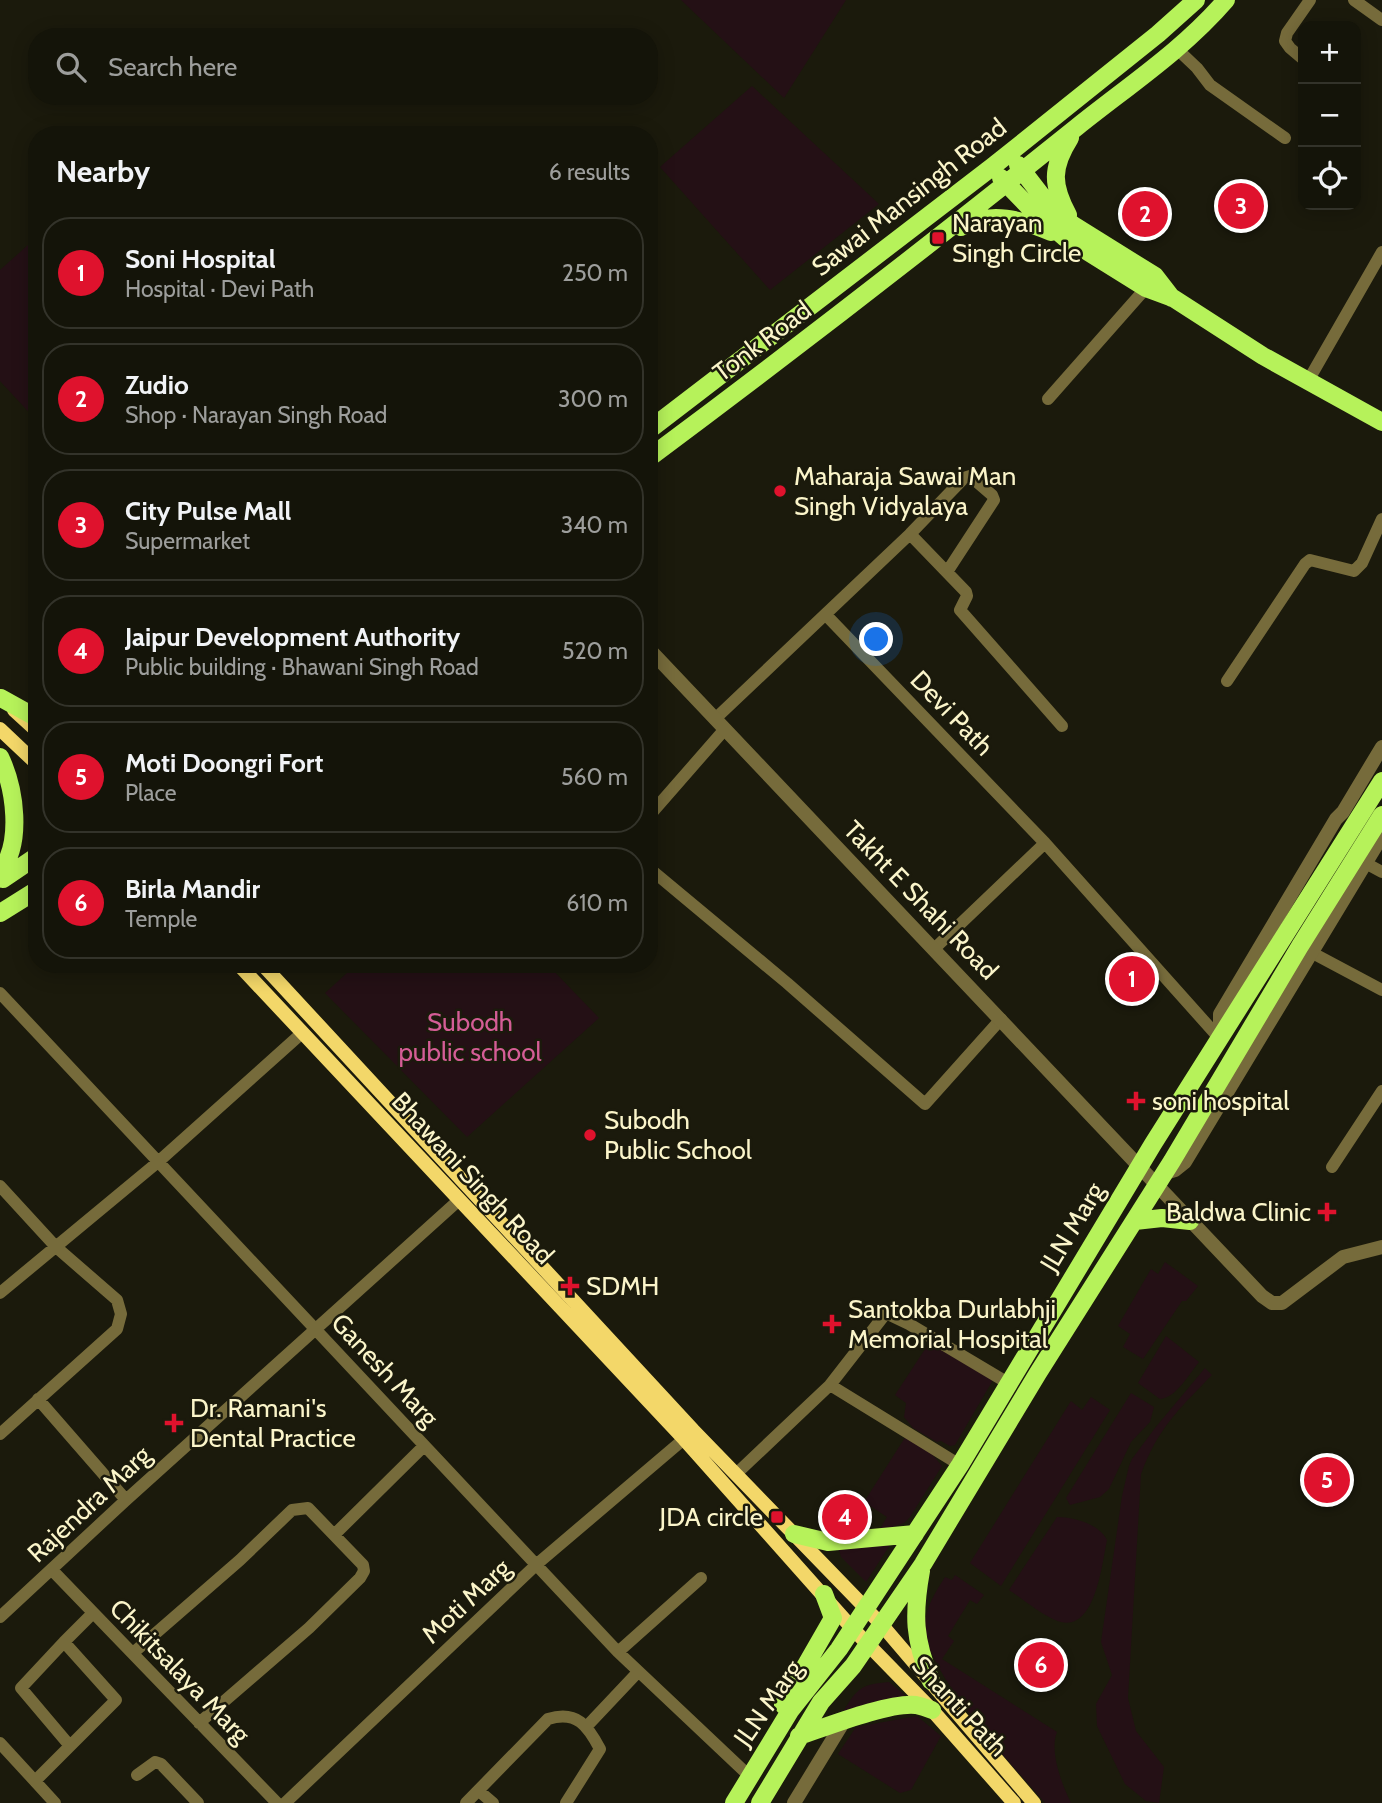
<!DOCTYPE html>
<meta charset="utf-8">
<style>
:root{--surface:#141409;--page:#1d1d12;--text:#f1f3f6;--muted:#9d9e9c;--line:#33332a;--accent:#df122d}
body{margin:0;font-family:Cabin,sans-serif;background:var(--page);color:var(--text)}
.controls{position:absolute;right:21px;top:21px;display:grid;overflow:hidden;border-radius:14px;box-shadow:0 4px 18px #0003}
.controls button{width:63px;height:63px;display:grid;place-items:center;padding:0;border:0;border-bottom:2px solid var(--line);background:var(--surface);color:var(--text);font:35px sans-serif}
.you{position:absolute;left:877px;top:640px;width:24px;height:24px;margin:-18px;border:5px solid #fff;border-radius:50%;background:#1a73e8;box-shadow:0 0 0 10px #1a73e833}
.badge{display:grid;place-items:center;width:46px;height:46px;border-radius:50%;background:var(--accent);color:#fff;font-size:23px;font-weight:700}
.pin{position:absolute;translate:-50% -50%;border:4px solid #fff;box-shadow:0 2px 7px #0006}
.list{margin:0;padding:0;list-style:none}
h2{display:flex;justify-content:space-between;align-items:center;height:91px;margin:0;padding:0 28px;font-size:30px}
h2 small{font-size:23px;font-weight:400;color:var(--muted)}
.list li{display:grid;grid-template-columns:46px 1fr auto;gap:21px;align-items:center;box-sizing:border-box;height:112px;margin:0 14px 14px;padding:0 14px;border:2px solid var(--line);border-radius:28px}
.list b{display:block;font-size:26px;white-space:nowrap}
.list p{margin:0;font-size:23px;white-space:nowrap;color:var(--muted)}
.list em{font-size:23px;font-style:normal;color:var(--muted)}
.icon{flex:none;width:38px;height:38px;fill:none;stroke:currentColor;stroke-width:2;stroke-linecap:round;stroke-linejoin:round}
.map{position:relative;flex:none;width:1382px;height:1803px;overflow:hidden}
.search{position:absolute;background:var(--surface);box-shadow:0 4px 18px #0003;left:28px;top:28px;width:630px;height:77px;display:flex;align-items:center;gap:18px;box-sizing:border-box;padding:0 24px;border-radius:28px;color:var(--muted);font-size:26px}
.panel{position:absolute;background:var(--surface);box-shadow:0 4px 18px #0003;left:28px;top:126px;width:630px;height:847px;border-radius:28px}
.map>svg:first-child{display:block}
.green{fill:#241015}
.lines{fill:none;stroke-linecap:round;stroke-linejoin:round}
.minor{stroke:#766b3b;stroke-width:12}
.tertiary{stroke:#766b3b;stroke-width:14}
.secondary{stroke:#f3d769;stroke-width:14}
.primary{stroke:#b6f25a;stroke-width:18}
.poi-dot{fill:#df122d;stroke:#1b1a0c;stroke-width:2.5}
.labels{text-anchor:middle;stroke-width:5;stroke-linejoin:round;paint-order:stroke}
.street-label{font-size:26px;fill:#fbf5ca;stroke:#1b1a0c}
.poi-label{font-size:26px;fill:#fbf5ca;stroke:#1b1a0c;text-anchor:start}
.park-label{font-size:26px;fill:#d45d96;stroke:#1b1a0c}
</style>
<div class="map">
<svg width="1382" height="1803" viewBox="0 0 1382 1803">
<rect width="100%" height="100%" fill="#1b1a0c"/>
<path class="green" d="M 681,0 L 846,0 L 784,98 Z
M 752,86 L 879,204 L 770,290 L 660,167 Z
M 37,237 L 37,421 L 0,381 L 0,270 Z
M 357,964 L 547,964 L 599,1018 L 467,1137 L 325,993 Z
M 1165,1262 L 1198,1286 L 1186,1301 L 1182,1301 L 1143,1359 L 1123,1347 L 1130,1334 L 1118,1326 L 1151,1269 L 1158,1274 Z
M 1166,1336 L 1199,1362 C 1189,1374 1176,1398 1160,1399 L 1138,1383 Z
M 929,1343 L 993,1380 L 955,1445 L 950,1446 L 941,1441 L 937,1442 L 913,1428 L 904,1417 L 906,1403 L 895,1395 Z
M 1205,1368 L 1212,1375 C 1178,1410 1158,1428 1141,1474 L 1128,1698 L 1136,1731 L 1164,1767 L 1159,1803 L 1146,1801 L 1125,1784 L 1097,1726 L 1096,1704 L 1112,1675 L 1101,1642 L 1122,1496 L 1129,1466 L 1132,1459 L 1155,1428 Z
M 1131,1393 L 1154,1407 L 1150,1422 L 1131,1442 L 1109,1489 L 1100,1497 L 1070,1505 L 1066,1498 Z
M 1091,1397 L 1110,1410 L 1001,1586 L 970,1563 L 1071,1401 L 1082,1410 Z
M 906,1436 L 932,1454 L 942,1466 L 910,1517 L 904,1523 L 878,1532 L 887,1517 L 864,1502 Z
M 1057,1517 C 1074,1517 1099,1524 1107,1540 C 1102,1564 1095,1638 1055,1620 C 1039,1613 1024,1600 1009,1590 Z
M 892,1542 L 866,1582 L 841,1557 L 839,1550 Z
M 955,1575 L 984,1595 L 977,1604 L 970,1600 L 948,1636 L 954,1641 L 942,1659 L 1057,1732 C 1049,1751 1062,1785 1071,1803 L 1045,1803 C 1013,1765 925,1673 925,1626 C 925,1608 936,1591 945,1577 L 952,1580 Z
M 889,1682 L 911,1700 L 843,1712 C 857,1688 862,1684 889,1682 Z
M 917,1716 L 941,1736 L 911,1790 L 900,1793 L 838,1754 L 856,1727 Z"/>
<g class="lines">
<path class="minor" d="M 1354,0 L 1382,20
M 1177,49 L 1197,68 L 1210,85 L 1285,138
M 1303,59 L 1290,48 L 1285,41 L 1287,33 L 1310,0
M 1308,381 L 1382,252
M 1048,399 L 1146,288
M 910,534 L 966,592 L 967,596 L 960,610 L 1062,726
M 826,615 L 1045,843 L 1220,1039
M 1227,681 L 1305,564 L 1310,560 L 1354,571 L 1362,563 L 1382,519
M 716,718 L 910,534 L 964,478 L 970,476 L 992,495 L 994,500 L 947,572
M 649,816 L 725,729
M 1358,859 L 1382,872
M 649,868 L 787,983 L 925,1104 L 1001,1019
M 934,949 L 1045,843
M 1305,949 L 1382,990
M 0,993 L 618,1652 L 744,1771
M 1332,1167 L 1382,1091
M 0,1186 L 56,1247 L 117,1300 L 121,1314 L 117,1329 L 0,1434
M 0,1293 L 158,1162 L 302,1033
M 830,1385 L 886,1313 L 909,1324 L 1008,1383
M 38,1399 L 126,1500
M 736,1474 L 830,1385 L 960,1465
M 335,1534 L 424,1446
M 52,1570 L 277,1803
M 0,1617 L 126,1500 L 459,1200
M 64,1642 L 92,1614
M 618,1652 L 701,1578
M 133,1653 L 240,1560 L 292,1510 L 308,1508 L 363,1565 L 364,1571 L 360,1578 L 309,1628 L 199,1723
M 588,1725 L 638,1672
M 0,1743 L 55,1803
M 137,1775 L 155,1762 L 161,1764 L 198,1803
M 35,1781 L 116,1700 L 64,1642 L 21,1688 L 70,1746
M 479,1791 L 493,1803
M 285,1803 L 537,1564 L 684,1439
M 466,1803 L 548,1719 C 577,1710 588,1726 600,1749 L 566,1803"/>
<path class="tertiary" d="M 649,649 L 1262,1296 L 1272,1303 L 1282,1303 L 1343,1257 L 1382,1247
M 1220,1039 L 1220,1014 L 1336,819 L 1343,812 L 1382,747
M 1165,1173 L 1175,1170 L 1185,1162 L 1382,836
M 794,1803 L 844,1721"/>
<path class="secondary" d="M 14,710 L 37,731
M 0,729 L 37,764
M 238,964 L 684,1439 L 852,1628 L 932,1710 L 1014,1803
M 262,964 L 693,1430 L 881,1624 L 1034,1803"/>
<path class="primary" d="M 1018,165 L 1045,200 L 1058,212 L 1073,225 L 1155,276 L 1172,298
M 1001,178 L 1030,208 L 1064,237 L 1146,288 L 1173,298 L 1263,356 L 1382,422
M 1068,215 C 1052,185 1051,168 1070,138
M 961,227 C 991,210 1022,220 1051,232
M 649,430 L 992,167 L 1158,34 L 1196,0
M 649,458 C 794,350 936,240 1077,127 C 1128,86 1183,50 1226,0
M 1,698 L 37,718
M 0,757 C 15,788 23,843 0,872
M 3,879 L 37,856
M 0,913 L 37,890
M 1135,1221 L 1162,1218 L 1190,1221
M 794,1534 L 828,1542 L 915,1534
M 921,1571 C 913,1615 914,1639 931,1681
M 783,1705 L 833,1618 L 824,1594
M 799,1736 C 826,1727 889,1702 916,1705 C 921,1706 927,1708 932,1710
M 734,1803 L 790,1711 L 839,1649 L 960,1465 L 1153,1144 L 1382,781
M 760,1803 L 821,1702 L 853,1666 L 923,1564 L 1038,1373 L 1172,1161 L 1300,946 L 1382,815"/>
</g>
<g class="poi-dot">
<rect x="931" y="231" width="14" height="14" rx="3.5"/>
<circle cx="780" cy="491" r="7"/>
<path d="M1132.5 1090.5h7v7h7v7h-7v7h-7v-7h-7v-7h7z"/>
<circle cx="590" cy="1135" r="7"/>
<path d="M1323.5 1201.5h7v7h7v7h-7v7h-7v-7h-7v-7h7z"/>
<path d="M566.5 1275.5h7v7h7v7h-7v7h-7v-7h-7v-7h7z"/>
<path d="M828.5 1313.5h7v7h7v7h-7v7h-7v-7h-7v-7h7z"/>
<path d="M170.5 1412.5h7v7h7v7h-7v7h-7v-7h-7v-7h7z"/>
<rect x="770" y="1510" width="14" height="14" rx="3.5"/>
</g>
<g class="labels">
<g class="street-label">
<text transform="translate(909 197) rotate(-38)" y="9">Sawai Mansingh Road</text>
<text transform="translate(762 341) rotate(-37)" y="9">Tonk Road</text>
<text transform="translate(952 713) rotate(46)" y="9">Devi Path</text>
<text transform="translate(921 900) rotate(46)" y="9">Takht E Shahi Road</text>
<text transform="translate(473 1178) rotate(47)" y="9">Bhawani Singh Road</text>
<text transform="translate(1072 1227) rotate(-59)" y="9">JLN Marg</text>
<text transform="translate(385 1370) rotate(47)" y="9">Ganesh Marg</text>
<text transform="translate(89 1504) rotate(-43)" y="9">Rajendra Marg</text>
<text transform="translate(466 1601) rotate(-43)" y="9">Moti Marg</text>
<text transform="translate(180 1671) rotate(46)" y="9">Chikitsalaya Marg</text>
<text transform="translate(768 1703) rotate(-55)" y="9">JLN Marg</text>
<text transform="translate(960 1706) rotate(47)" y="9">Shanti Path</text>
</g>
<g class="poi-label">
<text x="952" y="232">Narayan<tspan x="952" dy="30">Singh Circle</tspan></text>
<text x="794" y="485">Maharaja Sawai Man<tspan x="794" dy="30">Singh Vidyalaya</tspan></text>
<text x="1152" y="1110">soni hospital</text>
<text x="604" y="1129">Subodh<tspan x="604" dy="30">Public School</tspan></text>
<text x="1311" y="1221" text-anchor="end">Baldwa Clinic</text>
<text x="586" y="1295">SDMH</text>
<text x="848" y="1318">Santokba Durlabhji<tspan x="848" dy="30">Memorial Hospital</tspan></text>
<text x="190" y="1417">Dr. Ramani's<tspan x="190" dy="30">Dental Practice</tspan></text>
<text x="763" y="1526" text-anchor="end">JDA circle</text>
</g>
<g class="park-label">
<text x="470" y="1031">Subodh<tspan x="470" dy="30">public school</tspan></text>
</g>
</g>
</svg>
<div class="controls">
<button>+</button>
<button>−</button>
<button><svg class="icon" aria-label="locate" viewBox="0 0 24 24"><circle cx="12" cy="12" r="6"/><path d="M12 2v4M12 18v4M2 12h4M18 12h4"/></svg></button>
</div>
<div class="you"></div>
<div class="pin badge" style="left:1132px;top:979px">1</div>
<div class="pin badge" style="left:1145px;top:214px">2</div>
<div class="pin badge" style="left:1241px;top:206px">3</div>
<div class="pin badge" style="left:845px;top:1517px">4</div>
<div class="pin badge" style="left:1327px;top:1480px">5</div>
<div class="pin badge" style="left:1041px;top:1665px">6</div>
<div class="search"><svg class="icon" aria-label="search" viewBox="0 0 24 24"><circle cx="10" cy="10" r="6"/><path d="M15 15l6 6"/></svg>Search here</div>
<section class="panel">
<h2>Nearby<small>6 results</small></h2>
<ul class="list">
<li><span class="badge">1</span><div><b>Soni Hospital</b><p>Hospital · Devi Path</p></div><em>250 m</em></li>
<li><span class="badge">2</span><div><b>Zudio</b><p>Shop · Narayan Singh Road</p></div><em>300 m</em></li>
<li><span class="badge">3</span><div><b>City Pulse Mall</b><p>Supermarket</p></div><em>340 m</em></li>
<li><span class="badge">4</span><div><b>Jaipur Development Authority</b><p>Public building · Bhawani Singh Road</p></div><em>520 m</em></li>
<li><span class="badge">5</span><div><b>Moti Doongri Fort</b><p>Place</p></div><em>560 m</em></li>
<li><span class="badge">6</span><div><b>Birla Mandir</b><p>Temple</p></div><em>610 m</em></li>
</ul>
</section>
</div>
